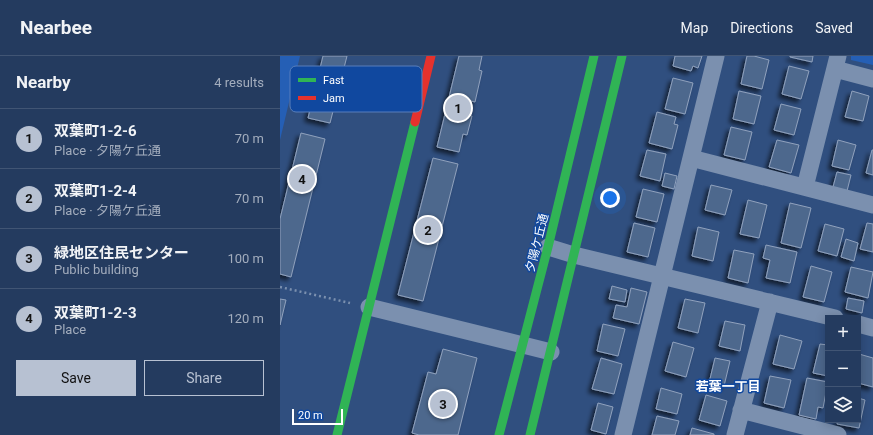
<!DOCTYPE html>
<meta charset="utf-8">
<style>
:root{--surface:#243b5f;--page:#304668;--text:#f1f3f6;--muted:#a3adbd;--line:#415574;--accent:#b7c1d2}
body{margin:0;font-family:Roboto,"Noto Sans JP",sans-serif;background:var(--page);color:var(--text)}
.controls{position:absolute;right:12px;bottom:12px;display:grid;overflow:hidden;border-radius:0px;box-shadow:0 2px 10px #0003}
.controls button{width:36px;height:36px;display:grid;place-items:center;padding:0;border:0;border-bottom:1px solid var(--line);background:var(--surface);color:var(--text);font:20px sans-serif}
.scale{position:absolute;left:12px;bottom:10px;width:51px;box-sizing:border-box;padding-left:4px;border:2px solid #fff;border-top:0;font-size:11px;line-height:14px;white-space:nowrap;color:#fff;-webkit-text-stroke:3px #10489f;paint-order:stroke}
.you{position:absolute;left:330px;top:142px;width:14px;height:14px;margin:-10px;border:3px solid #fff;border-radius:50%;background:#1a73e8;box-shadow:0 0 0 6px #1a73e833}
.badge{display:grid;place-items:center;width:26px;height:26px;border-radius:50%;background:var(--accent);color:#111;font-size:13px;font-weight:700}
.pin{position:absolute;translate:-50% -50%;border:2px solid #fff;box-shadow:0 1px 4px #0006}
.list{margin:0;padding:0;list-style:none}
h2{display:flex;justify-content:space-between;align-items:center;height:52px;margin:0;padding:0 16px;font-size:17px}
h2 small{font-size:13px;font-weight:400;color:var(--muted)}
.list li{display:grid;grid-template-columns:26px 1fr auto;gap:12px;align-items:center;box-sizing:border-box;height:60px;padding:0 16px;border-top:1px solid var(--line)}
.list b{display:block;font-size:15px;white-space:nowrap}
.list p{margin:0;font-size:13px;white-space:nowrap;color:var(--muted)}
.list em{font-size:13px;font-style:normal;color:var(--muted)}
.actions{display:flex;gap:8px;padding:12px 16px}
.actions a{flex:1;padding:9px 0;border:1px solid var(--accent);border-radius:0px;text-align:center;font-size:14px;color:var(--accent)}
.actions .main{background:var(--accent);color:#111}
.icon{flex:none;width:22px;height:22px;fill:none;stroke:currentColor;stroke-width:2;stroke-linecap:round;stroke-linejoin:round}
.map{position:relative;flex:none;width:593px;height:379px;overflow:hidden}
header{display:flex;align-items:center;gap:24px;box-sizing:border-box;height:56px;padding:0 20px;background:var(--surface);border-bottom:1px solid var(--line)}
header strong{font-size:19px}
nav{display:flex;gap:22px;margin-inline-start:auto;font-size:14px}
main{display:flex}
aside{flex:1;background:var(--surface)}
.map>svg:first-child{display:block}
.green{fill:#255fb5}
.building{fill:#4e678d;stroke:#90a2bd;filter:url(#shadow)}
.lines{fill:none;stroke-linecap:round;stroke-linejoin:round}
.path{stroke:#7b90af;stroke-width:2.5;stroke-dasharray:2 3;stroke-linecap:butt}
.street{stroke:#7b90af;stroke-width:17}
.fast{stroke:#30b455;stroke-width:9}
.jam{stroke:#e5322d;stroke-width:9}
.labels{text-anchor:middle;stroke-width:3;stroke-linejoin:round;paint-order:stroke}
.street-label{font-size:12px;fill:#fff;stroke:#10489f}
.neighbourhood-label{font-size:13px;font-weight:bold;fill:#fff;stroke:#10489f}
.key{fill:#10489f;stroke:#587fbc;stroke-width:1}
.key-label{font-size:11px;fill:#fff}
</style>
<header>
<strong>Nearbee</strong>
<nav><a>Map</a><a>Directions</a><a>Saved</a></nav>
</header>
<main>
<aside>
<h2>Nearby<small>4 results</small></h2>
<ul class="list">
<li><span class="badge">1</span><div><b>双葉町1-2-6</b><p>Place · 夕陽ケ丘通</p></div><em>70 m</em></li>
<li><span class="badge">2</span><div><b>双葉町1-2-4</b><p>Place · 夕陽ケ丘通</p></div><em>70 m</em></li>
<li><span class="badge">3</span><div><b>緑地区住民センター</b><p>Public building</p></div><em>100 m</em></li>
<li><span class="badge">4</span><div><b>双葉町1-2-3</b><p>Place</p></div><em>120 m</em></li>
</ul>
<div class="actions"><a class="main">Save</a><a>Share</a></div>
</aside>
<div class="map">
<svg width="593" height="379" viewBox="0 0 593 379">
<defs>
<filter id="shadow"><feDropShadow dx="-3.5" dy="3.5" stdDeviation="2" flood-color="#0009"/></filter>
</defs>
<rect width="100%" height="100%" fill="#304f7f"/>
<path class="green" d="M 0,0 L 20,0 L 0,84 Z
M 571,0 L 593,0 L 593,9 L 571,4 Z"/>
<path class="building" d="M 43,0 L 67,0 L 50,67 L 28,62 Z
M 179,0 L 202,0 L 199,14 L 202,15 L 195,46 L 191,45 L 188,59 L 192,60 L 187,79 L 183,78 L 179,96 L 157,91 Z
M 395,0 L 422,0 L 418,12 L 413,10 L 411,15 L 393,10 Z
M 467,0 L 474,0 L 489,4 L 482,33 L 461,28 Z
M 510,0 L 533,0 L 532,6 L 510,1 Z
M 509,10 L 529,15 L 521,43 L 502,38 Z
M 393,22 L 413,27 L 405,58 L 385,53 Z
M 459,35 L 481,40 L 474,68 L 453,63 Z
M 572,35 L 589,40 L 583,65 L 565,61 Z
M 501,48 L 521,53 L 514,79 L 494,74 Z
M 377,56 L 396,61 L 394,68 L 398,69 L 392,93 L 369,87 Z
M 451,71 L 472,76 L 465,104 L 444,99 Z
M 21,77 L 45,83 L 11,221 L 0,218 L 0,163 Z
M 497,84 L 519,89 L 511,117 L 489,111 Z
M 558,84 L 576,89 L 569,114 L 552,110 Z
M 367,94 L 386,98 L 380,125 L 360,120 Z
M 592,94 L 593,94 L 593,119 L 586,117 Z
M 153,102 L 178,108 L 143,245 L 118,239 Z
M 557,116 L 571,119 L 567,135 L 553,131 Z
M 385,117 L 397,120 L 394,133 L 382,130 Z
M 431,129 L 452,134 L 445,159 L 425,154 Z
M 363,133 L 384,138 L 377,166 L 356,161 Z
M 468,144 L 487,149 L 479,182 L 460,178 Z
M 510,147 L 531,152 L 521,192 L 501,187 Z
M 354,167 L 375,172 L 368,201 L 347,196 Z
M 587,167 L 593,168 L 593,196 L 580,193 Z
M 545,168 L 564,173 L 557,200 L 538,195 Z
M 418,171 L 439,176 L 433,205 L 412,200 Z
M 566,183 L 578,187 L 574,205 L 561,201 Z
M 486,189 L 517,196 L 510,227 L 486,222 L 490,204 L 483,202 Z
M 454,194 L 474,198 L 468,227 L 448,222 Z
M 531,210 L 552,216 L 544,246 L 523,241 Z
M 571,211 L 593,216 L 588,242 L 565,236 Z
M 332,230 L 347,234 L 345,246 L 329,243 Z
M 351,232 L 367,236 L 359,268 L 333,262 L 336,249 L 347,251 Z
M 568,242 L 584,245 L 582,257 L 566,253 Z
M 0,243 L 6,244 L 0,269 Z
M 405,243 L 425,247 L 418,277 L 398,272 Z
M 445,265 L 465,269 L 460,295 L 439,290 Z
M 323,268 L 345,273 L 338,300 L 317,295 Z
M 500,279 L 522,285 L 514,313 L 493,308 Z
M 393,286 L 414,292 L 406,321 L 385,315 Z
M 540,288 L 548,289 L 548,320 L 533,317 Z
M 163,293 L 197,302 L 178,379 L 139,379 L 132,377 L 148,316 L 156,318 Z
M 579,298 L 593,302 L 593,331 L 578,327 Z
M 321,302 L 342,308 L 334,338 L 312,333 Z
M 435,302 L 450,305 L 444,330 L 429,327 Z
M 490,320 L 511,324 L 504,352 L 484,347 Z
M 527,322 L 548,326 L 543,352 L 538,351 L 536,363 L 519,359 Z
M 381,332 L 402,338 L 397,358 L 376,353 Z
M 426,339 L 447,345 L 440,370 L 419,364 Z
M 578,342 L 585,344 L 579,372 L 557,368 L 558,364 L 578,364 Z
M 318,347 L 333,351 L 326,378 L 311,374 Z
M 377,360 L 399,365 L 395,379 L 372,379 Z
M 412,372 L 434,378 L 434,379 L 410,379 Z"/>
<g class="lines">
<path class="path" d="M 0,231 L 70,247"/>
<path class="street" d="M 555,13 L 593,23
M 411,102 L 593,149
M 525,131 L 558,0
M 268,191 L 294,199 L 555,262
M 89,251 L 271,296
M 578,268 L 593,272
M 461,354 L 558,379
M 343,379 L 436,0
M 455,379 L 490,246"/>
<path class="fast" d="M 57,379 L 135,66
M 219,379 L 268,191 L 314,0
M 250,379 L 342,0"/>
<path class="jam" d="M 135,66 L 151,0"/>
</g>
<g class="labels">
<g class="street-label">
<text transform="translate(257 187) rotate(-76)" y="4">夕陽ケ丘通</text>
</g>
<g class="neighbourhood-label">
<text x="448" y="335">若葉一丁目</text>
</g>
</g>
<rect x="10" y="10" width="132" height="46" rx="6" class="key"/>
<rect x="18" y="22" width="18" height="4" fill="#30b455"/>
<rect x="18" y="40" width="18" height="4" fill="#e5322d"/>
<g class="key-label">
<text x="43" y="28">Fast</text>
<text x="43" y="46">Jam</text>
</g>
</svg>
<div class="controls">
<button>+</button>
<button>−</button>
<button><svg class="icon" aria-label="layers" viewBox="0 0 24 24"><path d="M12 4l9 5-9 5-9-5zM3 14l9 5 9-5"/></svg></button>
</div>
<div class="scale">20 m</div>
<div class="you"></div>
<div class="pin badge" style="left:178px;top:52px">1</div>
<div class="pin badge" style="left:148px;top:174px">2</div>
<div class="pin badge" style="left:163px;top:348px">3</div>
<div class="pin badge" style="left:22px;top:123px">4</div>
</div>
</main>
